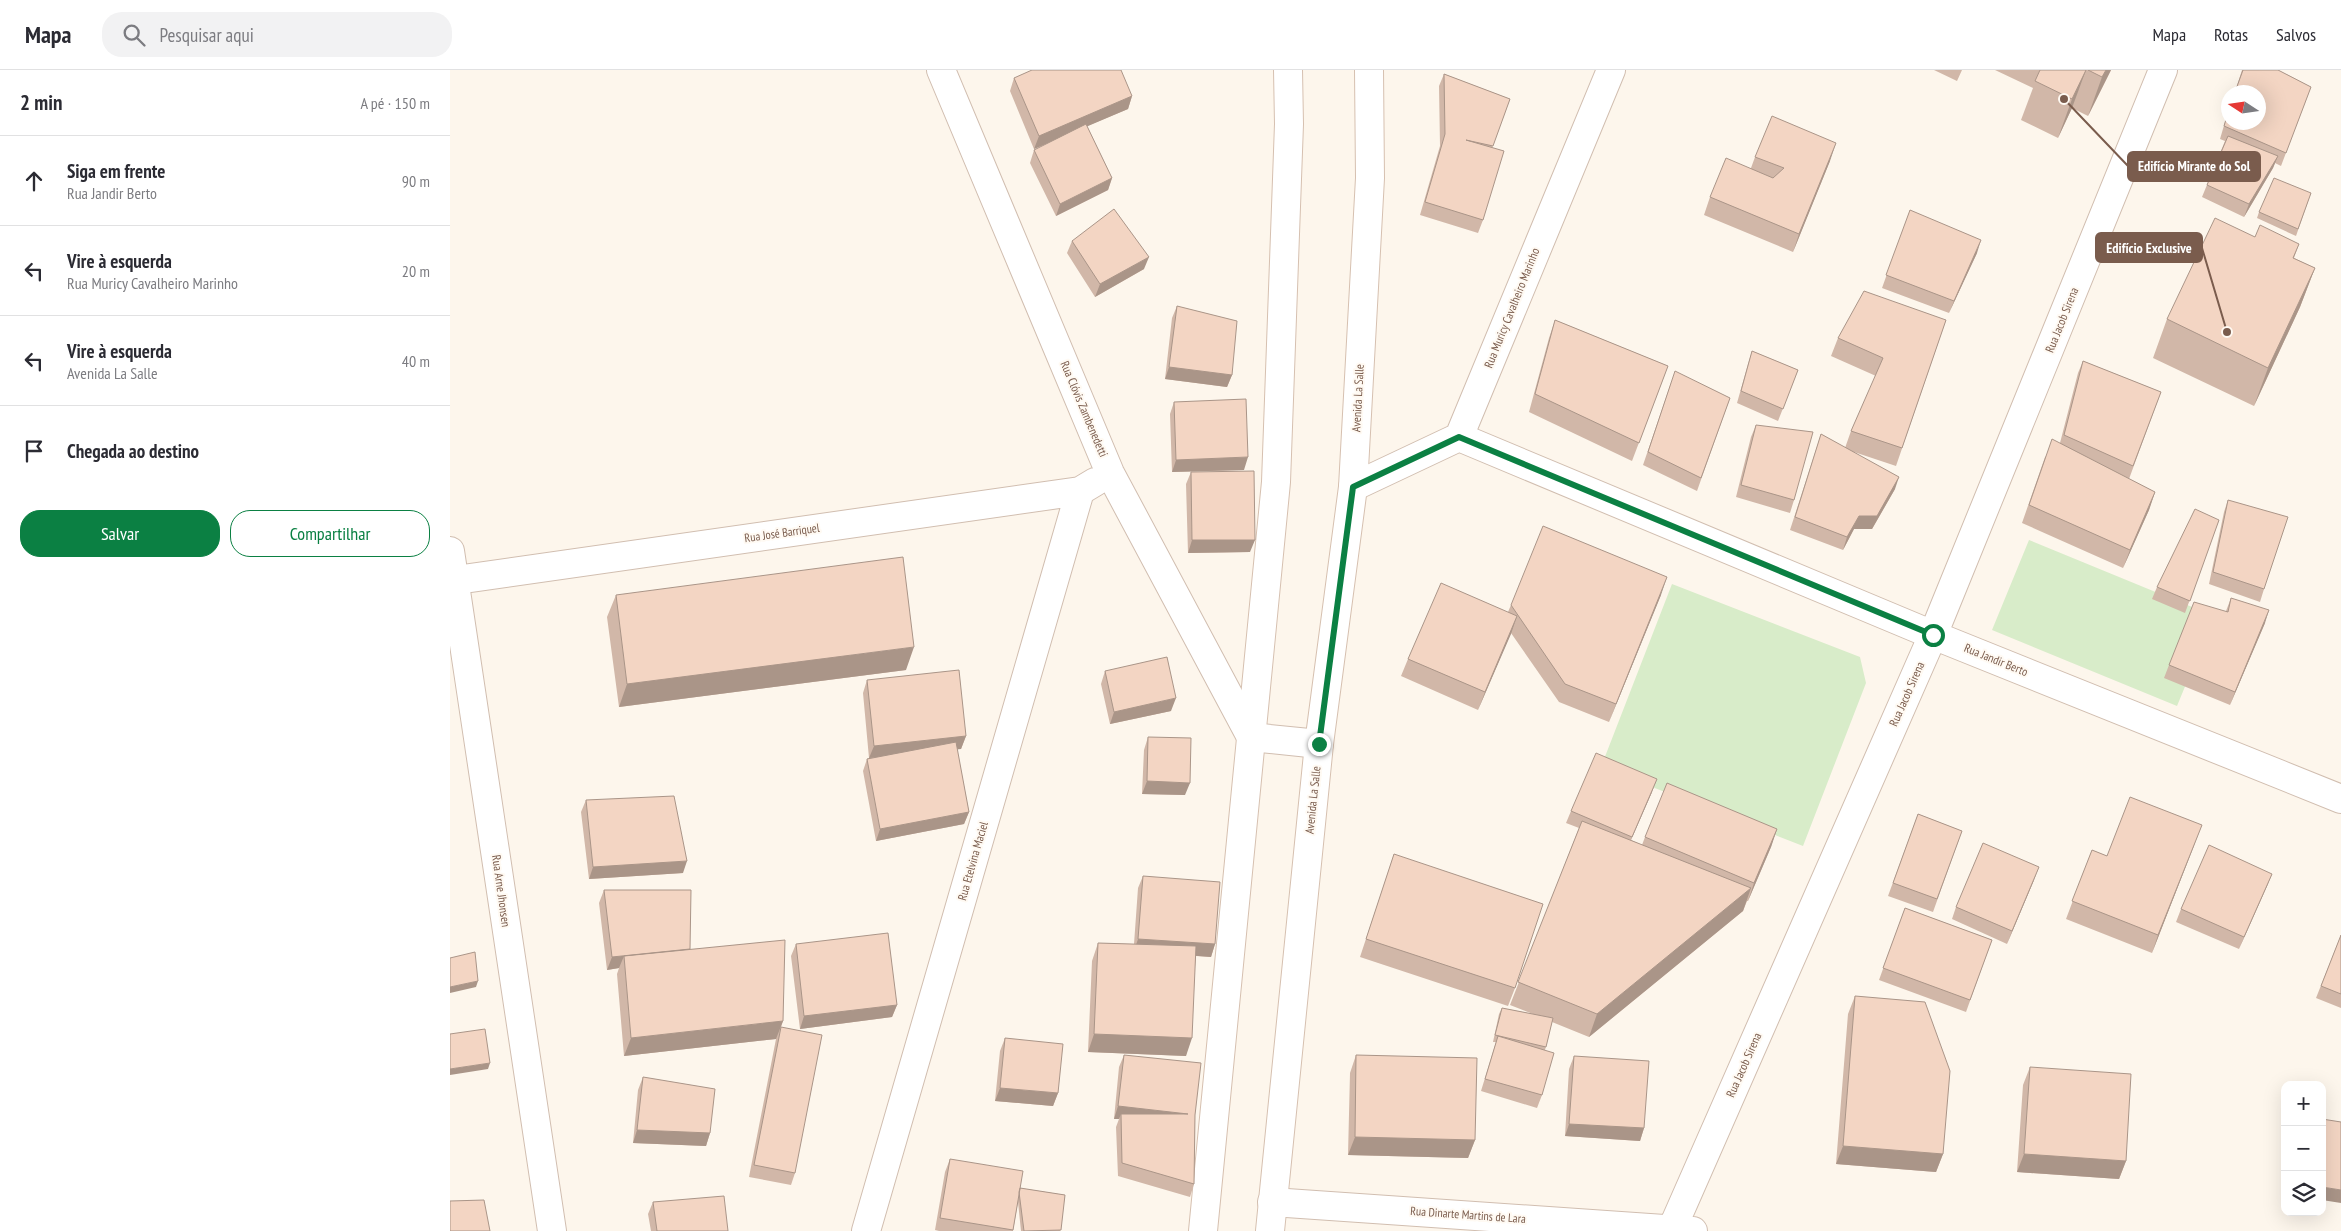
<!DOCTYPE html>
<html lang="pt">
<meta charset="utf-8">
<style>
:root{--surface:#fff;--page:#f2f2f3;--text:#2b2b33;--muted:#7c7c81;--line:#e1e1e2;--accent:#0b8043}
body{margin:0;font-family:"PT Sans Narrow",sans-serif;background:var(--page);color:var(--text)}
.controls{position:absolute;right:15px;bottom:15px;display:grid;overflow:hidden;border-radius:10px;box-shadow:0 5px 20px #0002}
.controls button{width:45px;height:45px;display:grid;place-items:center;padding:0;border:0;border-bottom:1px solid var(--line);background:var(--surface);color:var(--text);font:25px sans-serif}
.compass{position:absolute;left:1771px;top:15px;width:45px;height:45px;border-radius:50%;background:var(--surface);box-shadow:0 5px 20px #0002;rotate:282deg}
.stop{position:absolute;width:15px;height:15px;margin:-11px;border:4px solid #0b8043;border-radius:50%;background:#fff}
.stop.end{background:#0b8043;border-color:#fff;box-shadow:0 1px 5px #0008}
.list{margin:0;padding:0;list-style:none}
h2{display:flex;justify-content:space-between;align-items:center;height:65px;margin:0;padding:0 20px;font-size:21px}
h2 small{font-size:16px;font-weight:400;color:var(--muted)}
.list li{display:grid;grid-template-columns:32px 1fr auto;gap:15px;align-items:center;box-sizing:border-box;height:90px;padding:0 20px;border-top:1px solid var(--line)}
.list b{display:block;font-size:19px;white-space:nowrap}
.list p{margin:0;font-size:16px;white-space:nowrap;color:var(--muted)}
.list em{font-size:16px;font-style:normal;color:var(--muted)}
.actions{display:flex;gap:10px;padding:15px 20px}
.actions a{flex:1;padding:11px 0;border:1px solid var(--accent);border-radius:20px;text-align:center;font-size:18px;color:var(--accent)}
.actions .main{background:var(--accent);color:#fff}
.icon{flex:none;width:28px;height:28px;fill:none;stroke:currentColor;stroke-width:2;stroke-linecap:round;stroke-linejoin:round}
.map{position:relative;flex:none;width:1891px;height:1161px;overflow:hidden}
header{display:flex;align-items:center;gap:30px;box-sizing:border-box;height:70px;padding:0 25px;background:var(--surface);border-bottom:1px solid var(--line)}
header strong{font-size:24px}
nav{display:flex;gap:28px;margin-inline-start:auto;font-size:18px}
.search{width:350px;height:45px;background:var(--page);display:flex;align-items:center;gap:12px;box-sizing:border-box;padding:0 18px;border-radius:20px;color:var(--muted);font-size:19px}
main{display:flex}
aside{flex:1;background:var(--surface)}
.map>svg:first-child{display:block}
.green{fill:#d8ecc9}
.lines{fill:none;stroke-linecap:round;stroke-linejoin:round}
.street-casing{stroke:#d1beb0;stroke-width:30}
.secondary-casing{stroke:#d6c0b0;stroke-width:30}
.street{stroke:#fff;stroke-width:28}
.secondary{stroke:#fff;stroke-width:28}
.wall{fill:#d1b7a8}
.shaded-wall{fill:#aa9588}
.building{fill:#f3d5c3;stroke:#aa9588}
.route{stroke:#0b8043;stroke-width:6}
.labels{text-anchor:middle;stroke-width:4;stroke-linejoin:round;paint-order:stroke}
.street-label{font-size:12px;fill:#7a5c4d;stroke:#fffaf3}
.leader{fill:none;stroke:#7a5c4d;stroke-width:2}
.callout-dot{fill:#7a5c4d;stroke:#fffaf3;stroke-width:2}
.callout{fill:#7a5c4d;stroke:#7a5c4d;stroke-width:2}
.callout-label{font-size:14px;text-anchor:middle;font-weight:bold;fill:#fff}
</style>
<header>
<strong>Mapa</strong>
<div class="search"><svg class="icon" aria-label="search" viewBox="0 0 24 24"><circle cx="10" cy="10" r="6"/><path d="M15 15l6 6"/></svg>Pesquisar aqui</div>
<nav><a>Mapa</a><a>Rotas</a><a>Salvos</a></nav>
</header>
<main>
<aside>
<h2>2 min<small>A pé · 150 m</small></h2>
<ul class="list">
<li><svg class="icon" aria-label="ahead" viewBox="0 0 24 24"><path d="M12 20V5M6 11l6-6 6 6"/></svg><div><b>Siga em frente</b><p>Rua Jandir Berto</p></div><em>90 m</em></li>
<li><svg class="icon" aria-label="left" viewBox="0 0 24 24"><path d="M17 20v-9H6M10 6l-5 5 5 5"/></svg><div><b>Vire à esquerda</b><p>Rua Muricy Cavalheiro Marinho</p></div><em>20 m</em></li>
<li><svg class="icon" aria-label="left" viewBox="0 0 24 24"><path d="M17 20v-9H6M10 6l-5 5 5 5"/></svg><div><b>Vire à esquerda</b><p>Avenida La Salle</p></div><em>40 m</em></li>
<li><svg class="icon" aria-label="arrive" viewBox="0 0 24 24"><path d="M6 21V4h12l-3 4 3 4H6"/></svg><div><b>Chegada ao destino</b></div></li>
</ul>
<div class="actions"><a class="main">Salvar</a><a>Compartilhar</a></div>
</aside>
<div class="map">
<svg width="1891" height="1161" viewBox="0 0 1891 1161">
<rect width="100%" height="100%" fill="#fdf6ec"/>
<path class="green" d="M 1579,470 L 1764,546 L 1727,636 L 1542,560 Z
M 1222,514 L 1410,587 L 1416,613 L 1353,776 L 1151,697 Z"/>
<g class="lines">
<defs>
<path id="street" d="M 491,0 L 660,403 L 801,667 L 869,674
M 1009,367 L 1483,565 L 1891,729
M 903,417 L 1009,367 L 1161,0
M 0,481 L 102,1161
M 0,511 L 630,421 L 645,412
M 822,1132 L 1243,1161
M 1222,1159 L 1483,565 L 1713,0
M 416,1161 L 630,421"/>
<path id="secondary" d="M 753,1161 L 826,412 L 839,54 L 838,0
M 820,1161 L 869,674 L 903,417 L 920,108 L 919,0"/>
</defs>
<use href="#street" class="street-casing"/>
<use href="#secondary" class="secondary-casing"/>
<use href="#street" class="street"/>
<use href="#secondary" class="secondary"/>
</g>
<path class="wall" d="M 1484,0 L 1512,0 L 1507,11 Z
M 1545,0 L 1661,0 L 1638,46 L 1622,38 L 1608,68 L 1571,50 L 1583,18 Z
M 1792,0 L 1828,0 L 1861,17 L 1831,96 L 1825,93 L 1823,98 L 1794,147 L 1752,127 L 1775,71 L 1770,69 L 1778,42 L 1778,52 L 1808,22 L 1785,22 Z
M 994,4 L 1060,29 L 1042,78 L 1033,150 L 1028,163 L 970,145 L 990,76 L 989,16 Z
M 564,8 L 682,26 L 678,39 L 637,56 L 662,108 L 658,120 L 606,146 L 580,93 L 584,80 L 606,70 L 584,79 L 560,21 Z
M 1305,87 L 1380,91 L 1343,182 L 1254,145 L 1260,127 L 1301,98 Z
M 1861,123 L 1846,166 L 1807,148 L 1809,142 Z
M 1460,140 L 1527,183 L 1499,243 L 1432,218 Z
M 1805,167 L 1849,174 L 1844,188 L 1865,198 L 1850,237 L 1804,336 L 1703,288 L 1717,249 Z
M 622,171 L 694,199 L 645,227 L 617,183 Z
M 727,236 L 782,305 L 777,317 L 715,309 L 722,248 Z
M 1105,250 L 1218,296 L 1182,391 L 1079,342 L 1099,268 Z
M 1496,250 L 1446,396 L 1404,382 L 1445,419 L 1422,459 L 1404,459 L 1393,480 L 1340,460 L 1371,364 L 1395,378 L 1401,361 L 1426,306 L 1381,286 L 1388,268 Z
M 1302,281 L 1348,300 L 1328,351 L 1287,333 L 1298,294 Z
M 1633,291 L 1711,322 L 1679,409 L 1705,422 L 1699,440 L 1673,498 L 1572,453 L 1595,387 L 1610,373 L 1628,303 Z
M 1221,313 L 1280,328 L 1247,421 L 1193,395 Z
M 724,332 L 794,400 L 722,402 L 720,344 Z
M 1306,355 L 1344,430 L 1340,443 L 1286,427 L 1301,367 Z
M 741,402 L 800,482 L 738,483 L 736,414 Z
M 1778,430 L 1814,519 L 1810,532 L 1759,514 L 1774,442 Z
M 1769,450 L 1735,543 L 1702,529 L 1707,517 Z
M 166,525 L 456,600 L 169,637 L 157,547 Z
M 1211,525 L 1159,652 L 1109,632 L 1061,563 L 1028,640 L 951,606 L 958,589 L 1058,542 L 1061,535 Z
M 1781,528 L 1815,553 L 1780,635 L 1714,608 L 1719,595 L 1776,541 Z
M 655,601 L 721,641 L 660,654 L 651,614 Z
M 417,610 L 516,666 L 511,679 L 507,679 L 519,742 L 514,754 L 426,771 L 413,701 L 417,689 L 419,688 L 413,623 Z
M 698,667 L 735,725 L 692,724 L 694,680 Z
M 1202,722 L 1181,770 L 1192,775 L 1195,767 L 1327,759 L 1321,777 L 1298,831 L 1297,831 L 1293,841 L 1139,967 L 1102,952 L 1095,980 L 1092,1025 L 1087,1038 L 1031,1021 L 1046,972 L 1043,972 L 1049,944 L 1052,938 L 1083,944 L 1060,935 L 1129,758 L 1116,753 L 1121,741 Z
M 136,730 L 233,803 L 139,809 L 131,742 Z
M 1468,744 L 1512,761 L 1483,842 L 1438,826 Z
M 1745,773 L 1702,883 L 1616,849 L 1642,780 L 1657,786 Z
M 944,784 L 1065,918 L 1058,936 L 910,887 Z
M 1822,804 L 1817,816 L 1789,879 L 1726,852 L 1731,839 Z
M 693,806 L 765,874 L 761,887 L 746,886 L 736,986 L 638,982 L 642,891 L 648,873 L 684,874 L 688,818 Z
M 1584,810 L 1557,874 L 1502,849 L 1506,837 Z
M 154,820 L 240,880 L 333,951 L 331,957 L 345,1103 L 341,1115 L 299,1107 L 326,969 L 174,986 L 167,904 L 169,898 L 157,900 L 149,833 Z
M 1455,838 L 1542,870 L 1516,942 L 1429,910 Z
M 1891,865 L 1891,938 L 1866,928 Z
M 346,874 L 447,935 L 442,947 L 350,959 L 341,886 Z
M 1405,926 L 1493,1084 L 1486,1102 L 1386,1094 L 1398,944 Z
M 555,968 L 608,1023 L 603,1036 L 545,1031 L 550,981 Z
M 674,985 L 745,1045 L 744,1114 L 740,1127 L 668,1106 L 666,1057 L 669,1049 L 664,1049 L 669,997 Z
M 906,985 L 1025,1070 L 1018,1088 L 898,1085 L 900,1003 Z
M 1124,986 L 1194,1058 L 1190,1071 L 1115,1066 L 1119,999 Z
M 1580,997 L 1676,1091 L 1669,1109 L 1567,1102 L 1573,1015 Z
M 193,1007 L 260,1063 L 256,1076 L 183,1073 L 188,1020 Z
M 500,1089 L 570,1118 L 615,1125 L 610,1161 L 571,1161 L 568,1132 L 563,1161 L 489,1161 L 485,1160 L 495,1102 Z
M 203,1132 L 278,1161 L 201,1161 L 198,1144 Z"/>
<path class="shaded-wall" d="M 1636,0 L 1622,38 L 1608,68 L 1622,29 Z
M 1656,0 L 1661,0 L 1638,46 L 1652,7 Z
M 682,26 L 678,39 L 584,79 L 589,66 Z
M 1386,73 L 1380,91 L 1343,182 L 1349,164 Z
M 1828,86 L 1823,98 L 1794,147 L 1799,134 Z
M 662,108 L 658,120 L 606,146 L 610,134 Z
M 1531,170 L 1527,183 L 1499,243 L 1504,231 Z
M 699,187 L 694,199 L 645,227 L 650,214 Z
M 1865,198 L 1850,237 L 1804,336 L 1818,298 Z
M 719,297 L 782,305 L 777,317 L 715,309 Z
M 798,387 L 794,400 L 722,402 L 726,390 Z
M 1449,407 L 1445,419 L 1422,459 L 1404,459 L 1393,480 L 1397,467 L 1409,446 Z
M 1705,422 L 1699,440 L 1673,498 L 1680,480 Z
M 742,470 L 805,470 L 800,482 L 738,483 Z
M 1217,507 L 1211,525 L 1159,652 L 1166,634 Z
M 1819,540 L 1815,553 L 1780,635 L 1785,622 Z
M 1067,546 L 1061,564 L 1028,640 L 1035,622 Z
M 464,577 L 456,600 L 169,637 L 177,614 Z
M 726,628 L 721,641 L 660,654 L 664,642 Z
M 516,666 L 511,679 L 419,688 L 424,676 Z
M 1207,709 L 1202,722 L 1177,779 L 1182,767 Z
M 697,711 L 740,713 L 735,725 L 692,724 Z
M 519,742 L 514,754 L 426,771 L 430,759 Z
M 1752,755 L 1745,773 L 1702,883 L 1708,865 Z
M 1327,759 L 1321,777 L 1298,831 L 1304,813 Z
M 237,791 L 233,803 L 139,809 L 143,797 Z
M 1589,797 L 1584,810 L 1557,874 L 1562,861 Z
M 1822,804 L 1817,816 L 1789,879 L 1794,867 Z
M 1301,818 L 1293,841 L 1139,967 L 1147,944 Z
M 688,869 L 765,874 L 761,887 L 684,881 Z
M 240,879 L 236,891 L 174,886 L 169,898 L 157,900 L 162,887 Z
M 28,911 L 26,917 L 0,923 L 0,917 Z
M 447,935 L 442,947 L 350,959 L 354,946 Z
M 333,951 L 326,969 L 174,986 L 181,968 Z
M 644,964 L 742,968 L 736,986 L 638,982 Z
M 40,993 L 38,999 L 0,1005 L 0,999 Z
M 550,1018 L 608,1023 L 603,1036 L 545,1031 Z
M 668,1036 L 738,1044 L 671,1044 L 669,1049 L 664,1049 Z
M 1119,1054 L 1194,1058 L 1190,1071 L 1115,1066 Z
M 187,1060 L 260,1063 L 256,1076 L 183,1073 Z
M 905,1067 L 1025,1070 L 1018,1088 L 898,1085 Z
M 1393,1076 L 1493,1084 L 1486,1102 L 1386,1094 Z
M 1574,1084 L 1676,1091 L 1669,1109 L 1567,1102 Z
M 1872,1117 L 1891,1120 L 1891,1133 L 1872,1130 Z"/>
<path class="building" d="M 582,0 L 671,0 L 682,26 L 589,66 L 564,8 Z
M 1590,0 L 1636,0 L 1622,29 L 1585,11 Z
M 1638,0 L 1656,0 L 1652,7 Z
M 1793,0 L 1828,0 L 1861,17 L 1836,83 L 1774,56 L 1778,43 L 1778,52 L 1808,52 L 1808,22 L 1785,22 Z
M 994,4 L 1060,29 L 1043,76 L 1016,70 L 1054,81 L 1033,150 L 975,132 L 995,64 Z
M 1322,46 L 1386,73 L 1349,164 L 1260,127 L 1276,88 L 1323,108 L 1334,98 L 1305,87 Z
M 636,54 L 662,108 L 610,134 L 584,80 Z
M 1778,66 L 1828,86 L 1799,134 L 1757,115 Z
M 1824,108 L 1861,123 L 1848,159 L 1809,142 Z
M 664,139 L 699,187 L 650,214 L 622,171 Z
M 1460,140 L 1531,170 L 1504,231 L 1436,205 Z
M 1765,148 L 1805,167 L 1810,155 L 1849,174 L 1843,188 L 1865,198 L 1818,298 L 1717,249 Z
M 1414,221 L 1496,250 L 1452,378 L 1401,361 L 1433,288 L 1388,268 Z
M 727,236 L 787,251 L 782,305 L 719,297 Z
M 1105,250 L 1218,296 L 1189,373 L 1085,324 Z
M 1302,281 L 1348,300 L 1333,339 L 1291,321 Z
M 1633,291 L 1711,322 L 1683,396 L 1614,365 Z
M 1225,301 L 1280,328 L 1251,408 L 1198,382 Z
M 796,329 L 798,387 L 726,390 L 724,332 Z
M 1306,355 L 1363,362 L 1344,430 L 1291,415 Z
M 1371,364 L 1449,407 L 1427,446 L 1409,446 L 1397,467 L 1345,447 Z
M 1602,369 L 1705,422 L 1680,480 L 1579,435 Z
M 804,401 L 805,470 L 742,470 L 741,402 Z
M 1778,430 L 1838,447 L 1814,519 L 1763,502 Z
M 1745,439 L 1769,450 L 1740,531 L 1707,517 Z
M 1093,456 L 1217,507 L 1166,634 L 1115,614 L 1061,535 Z
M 453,487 L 464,577 L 177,614 L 166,525 Z
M 991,513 L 1067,546 L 1035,622 L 958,589 Z
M 1781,528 L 1819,540 L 1785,622 L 1719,595 L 1744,532 L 1778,542 Z
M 717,587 L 726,628 L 664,642 L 655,601 Z
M 509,600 L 516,666 L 424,676 L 417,610 Z
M 698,667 L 741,668 L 740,713 L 697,711 Z
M 506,672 L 519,742 L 430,759 L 417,689 Z
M 1146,683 L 1207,709 L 1182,767 L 1121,741 Z
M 1217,713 L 1327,759 L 1304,813 L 1195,767 Z
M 224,726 L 237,791 L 143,797 L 136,730 Z
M 1680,727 L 1752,755 L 1708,865 L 1622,831 L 1642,780 L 1657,786 Z
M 1468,744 L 1512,761 L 1487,829 L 1443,813 Z
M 1132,751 L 1301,818 L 1147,944 L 1068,912 Z
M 1533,773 L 1589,797 L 1562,861 L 1506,837 Z
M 1759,775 L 1822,804 L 1794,867 L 1731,839 Z
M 944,784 L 1093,834 L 1065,918 L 916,869 Z
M 693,806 L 770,812 L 765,874 L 688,869 Z
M 154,820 L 241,820 L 240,879 L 162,887 Z
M 1455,838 L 1542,870 L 1520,930 L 1433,898 Z
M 438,863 L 447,935 L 354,946 L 346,874 Z
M 1891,865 L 1891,924 L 1871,916 Z
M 335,870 L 333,951 L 181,968 L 174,886 Z
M 648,873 L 746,876 L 742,968 L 644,964 Z
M 25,882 L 28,911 L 0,917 L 0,888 Z
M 1405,926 L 1475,932 L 1500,1001 L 1493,1084 L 1393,1076 Z
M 1052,938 L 1103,948 L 1096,977 L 1045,965 Z
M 331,957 L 372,965 L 345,1103 L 304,1095 Z
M 35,959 L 40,993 L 0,999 L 0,964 Z
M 1048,966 L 1104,983 L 1092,1025 L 1035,1009 Z
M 555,968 L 613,974 L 608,1023 L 550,1018 Z
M 674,985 L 751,993 L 745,1045 L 744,1114 L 672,1093 L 671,1044 L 738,1044 L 668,1036 Z
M 906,985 L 1027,988 L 1025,1070 L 905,1067 Z
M 1124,986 L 1199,991 L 1194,1058 L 1119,1054 Z
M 1580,997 L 1681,1004 L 1676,1091 L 1574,1084 Z
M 193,1007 L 265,1019 L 260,1063 L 187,1060 Z
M 1872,1049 L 1891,1052 L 1891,1120 L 1872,1117 Z
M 500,1089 L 573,1101 L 563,1160 L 490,1148 Z
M 570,1118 L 615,1125 L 611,1160 L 574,1161 L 569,1122 Z
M 274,1126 L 278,1161 L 207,1161 L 203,1132 Z
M 34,1130 L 40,1161 L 0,1161 L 0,1131 Z"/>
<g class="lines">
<path class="route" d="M 869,674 L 903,417 L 1009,367 L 1483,565"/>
</g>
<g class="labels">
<g class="street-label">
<text transform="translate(1062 238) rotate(-68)" y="4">Rua Muricy Cavalheiro Marinho</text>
<text transform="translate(1612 250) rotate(-68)" y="4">Rua Jacob Sirena</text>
<text transform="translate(908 328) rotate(-87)" y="4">Avenida La Salle</text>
<text transform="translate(634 339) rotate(67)" y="4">Rua Clóvis Zambenedetti</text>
<text transform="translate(332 463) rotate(-8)" y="4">Rua José Barriquel</text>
<text transform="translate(1546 590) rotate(22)" y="4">Rua Jandir Berto</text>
<text transform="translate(1457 624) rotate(-66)" y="4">Rua Jacob Sirena</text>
<text transform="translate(863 730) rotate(-84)" y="4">Avenida La Salle</text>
<text transform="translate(523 791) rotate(-74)" y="4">Rua Etelvina Maciel</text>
<text transform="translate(51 821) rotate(82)" y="4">Rua Arne Jhonsen</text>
<text transform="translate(1294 995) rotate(-66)" y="4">Rua Jacob Sirena</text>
<text transform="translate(1018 1145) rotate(4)" y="4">Rua Dinarte Martins de Lara</text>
</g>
</g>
<path class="leader" d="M1614 29L1678 96M1777 262L1752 178"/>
<g class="callout-dot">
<circle cx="1614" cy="29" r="5"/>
<circle cx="1777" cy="262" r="5"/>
</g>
<g class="callout">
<rect x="1678" y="82" width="132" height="29" rx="5"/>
<rect x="1646" y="163" width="106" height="29" rx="5"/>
</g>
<g class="callout-label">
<text x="1744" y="101">Edifício Mirante do Sol</text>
<text x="1699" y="183">Edifício Exclusive</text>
</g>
</svg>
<div class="controls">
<button>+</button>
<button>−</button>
<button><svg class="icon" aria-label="layers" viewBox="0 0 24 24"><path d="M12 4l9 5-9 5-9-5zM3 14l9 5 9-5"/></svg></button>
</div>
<svg class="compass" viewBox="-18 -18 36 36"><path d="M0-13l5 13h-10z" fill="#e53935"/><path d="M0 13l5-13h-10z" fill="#7c7c81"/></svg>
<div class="stop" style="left:1483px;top:565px"></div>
<div class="stop end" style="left:869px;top:674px"></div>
</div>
</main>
